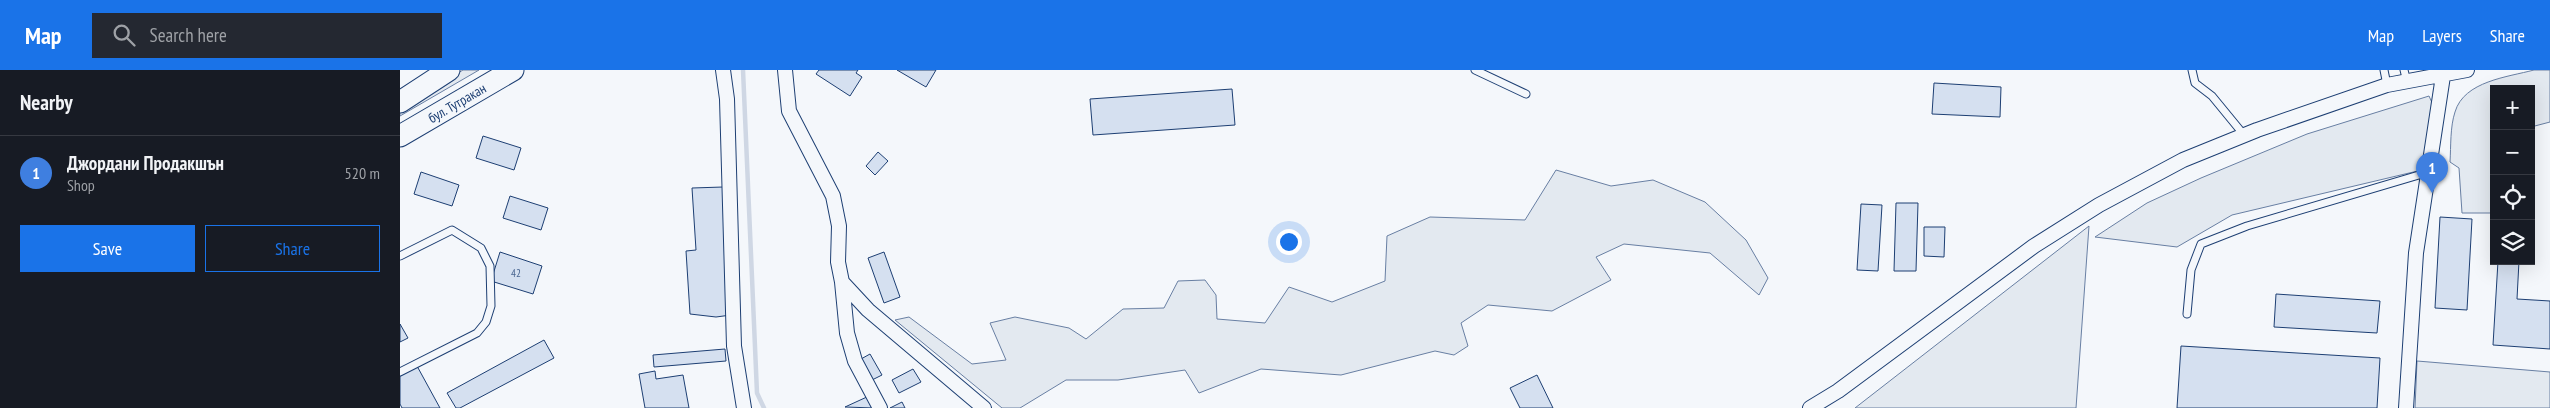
<!DOCTYPE html>
<meta charset="utf-8">
<style>
:root{--surface:#171b24;--page:#242831;--text:#f1f3f6;--muted:#9ea1a6;--line:#363941;--accent:#1a73e8}
body{margin:0;font-family:"PT Sans Narrow",sans-serif;background:var(--page);color:var(--text)}
.controls{position:absolute;right:15px;top:15px;display:grid;overflow:hidden;border-radius:0px;box-shadow:0 5px 20px #0002}
.controls button{width:45px;height:45px;display:grid;place-items:center;padding:0;border:0;border-bottom:1px solid var(--line);background:var(--surface);color:var(--text);font:25px sans-serif}
.you{position:absolute;left:888px;top:171px;width:18px;height:18px;margin:-12px;border:4px solid #fff;border-radius:50%;background:#1a73e8;box-shadow:0 0 0 8px #1a73e833}
.badge{display:grid;place-items:center;width:32px;height:32px;border-radius:50%;background:var(--accent);color:#fff;font-size:16px;font-weight:700}
.pin{position:absolute;translate:-50% -41px;filter:drop-shadow(0 1px 2px #0008)}
.pin::after{content:'';position:absolute;top:26px;width:18px;height:15px;background:inherit;clip-path:polygon(0 0,100% 0,50% 100%)}
.list{margin:0;padding:0;list-style:none}
h2{display:flex;justify-content:space-between;align-items:center;height:65px;margin:0;padding:0 20px;font-size:21px}
h2 small{font-size:16px;font-weight:400;color:var(--muted)}
.list li{display:grid;grid-template-columns:32px 1fr auto;gap:15px;align-items:center;box-sizing:border-box;height:75px;padding:0 20px;border-top:1px solid var(--line)}
.list b{display:block;font-size:19px;white-space:nowrap}
.list p{margin:0;font-size:16px;white-space:nowrap;color:var(--muted)}
.list em{font-size:16px;font-style:normal;color:var(--muted)}
.actions{display:flex;gap:10px;padding:15px 20px}
.actions a{flex:1;padding:11px 0;border:1px solid var(--accent);border-radius:0px;text-align:center;font-size:18px;color:var(--accent)}
.actions .main{background:var(--accent);color:#fff}
.icon{flex:none;width:28px;height:28px;fill:none;stroke:currentColor;stroke-width:2;stroke-linecap:round;stroke-linejoin:round}
.map{position:relative;flex:none;width:2150px;height:338px;overflow:hidden}
header{display:flex;align-items:center;gap:30px;box-sizing:border-box;height:70px;padding:0 25px;background:var(--accent);color:#fff}
header strong{font-size:24px}
nav{display:flex;gap:28px;margin-inline-start:auto;font-size:18px}
.search{width:350px;height:45px;background:var(--page);display:flex;align-items:center;gap:12px;box-sizing:border-box;padding:0 18px;border-radius:0px;color:var(--muted);font-size:19px}
main{display:flex}
aside{flex:1;background:var(--surface)}
.map>svg:first-child{display:block}
.green{fill:#e3e9f0;stroke:#687fa3}
.lines{fill:none;stroke-linecap:round;stroke-linejoin:round}
.stream{stroke:#cfd7e4;stroke-width:4.5}
.building{fill:#d5e0f0;stroke:#1d3f73}
.lane-casing{stroke:#1d3f73;stroke-width:9}
.street-casing{stroke:#1d3f73;stroke-width:16}
.primary-casing{stroke:#1d3f73;stroke-width:23}
.lane{stroke:#f4f7fb;stroke-width:7}
.street{stroke:#f4f7fb;stroke-width:14}
.primary{stroke:#f4f7fb;stroke-width:21}
.labels{text-anchor:middle;stroke-width:4;stroke-linejoin:round;paint-order:stroke}
.number-label{font-size:11px;fill:#4b6792}
.street-label{font-size:14px;fill:#1d3f73;stroke:#f4f7fb}
</style>
<header>
<strong>Map</strong>
<div class="search"><svg class="icon" aria-label="search" viewBox="0 0 24 24"><circle cx="10" cy="10" r="6"/><path d="M15 15l6 6"/></svg>Search here</div>
<nav><a>Map</a><a>Layers</a><a>Share</a></nav>
</header>
<main>
<aside>
<h2>Nearby<small></small></h2>
<ul class="list">
<li><span class="badge" style="background:#3f7fe0">1</span><div><b>Джордани Продакшън</b><p>Shop</p></div><em>520 m</em></li>
</ul>
<div class="actions"><a class="main">Save</a><a>Share</a></div>
</aside>
<div class="map">
<svg width="2150" height="338" viewBox="0 0 2150 338">
<rect width="100%" height="100%" fill="#f4f7fb"/>
<path class="green" d="M 63,0 L 79,0 L 0,46 L 0,37 Z
M 2134,0 L 2150,0 L 2150,52 L 2131,57 L 2131,19 L 2094,19 L 2094,143 L 2062,143 L 2059,98 L 2050,92 C 2051,76 2050,57 2055,42 C 2064,11 2108,7 2134,0 Z
M 2029,26 L 2034,37 L 2026,99 L 1832,145 L 1777,177 L 1695,167 L 1747,133 L 1801,108 L 1907,64 Z
M 1156,100 L 1211,116 L 1253,110 L 1305,132 L 1346,170 L 1368,208 L 1359,225 L 1310,183 L 1224,174 L 1196,187 L 1211,210 L 1152,241 L 1088,235 L 1061,253 L 1068,276 L 1054,285 L 1035,281 L 941,305 L 861,299 L 799,323 L 785,300 L 718,310 L 666,310 L 620,338 L 602,338 L 495,250 L 509,247 L 572,294 L 606,290 L 590,253 L 615,247 L 669,258 L 686,269 L 723,239 L 764,238 L 778,211 L 805,210 L 816,225 L 817,249 L 865,253 L 889,217 L 932,232 L 985,211 L 987,166 L 1030,147 L 1125,150 Z
M 1689,156 L 1676,338 L 1455,338 Z
M 2017,291 L 2150,302 L 2150,338 L 2015,338 Z"/>
<g class="lines">
<path class="stream" d="M 343,0 L 357,323 L 364,338"/>
</g>
<path class="building" d="M 419,0 L 458,0 L 456,3 L 462,7 L 450,26 L 416,4 Z
M 497,0 L 536,0 L 526,17 Z
M 1534,13 L 1601,17 L 1600,47 L 1532,44 Z
M 832,19 L 835,55 L 693,65 L 690,29 Z
M 83,66 L 121,78 L 114,100 L 76,88 Z
M 478,82 L 488,91 L 475,105 L 466,96 Z
M 21,102 L 59,115 L 52,136 L 14,124 Z
M 323,117 L 331,245 L 316,247 L 290,244 L 286,181 L 296,180 L 292,118 Z
M 110,126 L 148,138 L 141,160 L 103,148 Z
M 1496,133 L 1518,133 L 1516,201 L 1494,201 Z
M 1461,134 L 1482,135 L 1478,201 L 1457,200 Z
M 2040,147 L 2072,149 L 2067,240 L 2035,238 Z
M 1524,157 L 1545,157 L 1544,187 L 1524,186 Z
M 100,182 L 142,196 L 133,224 L 91,211 Z
M 484,182 L 500,227 L 484,233 L 468,188 Z
M 2098,191 L 2119,191 L 2117,229 L 2150,231 L 2150,279 L 2093,275 Z
M 1876,224 L 1980,231 L 1977,263 L 1874,257 Z
M 0,254 L 8,268 L 0,272 Z
M 144,270 L 154,288 L 60,338 L 56,338 L 47,323 Z
M 1781,276 L 1980,288 L 1977,338 L 1777,338 Z
M 325,279 L 326,291 L 254,297 L 253,285 Z
M 470,284 L 482,305 L 472,310 L 461,289 Z
M 17,296 L 40,338 L 2,338 L 0,334 L 0,306 Z
M 513,299 L 521,312 L 499,323 L 492,310 Z
M 255,301 L 256,309 L 283,305 L 289,338 L 245,338 L 239,304 Z
M 1137,305 L 1153,338 L 1120,338 L 1110,318 Z
M 469,326 L 474,338 L 445,337 Z
M 502,332 L 505,338 L 490,338 Z"/>
<g class="lines">
<defs>
<path id="lane" d="M 1075,0 L 1126,24
M 1792,0 L 1795,13 L 1812,26 L 1844,65
M 1984,0 L 1987,15
M 2004,0 L 2007,12
M 0,186 L 52,160 L 81,178 L 90,196 L 91,236 L 86,252 L 77,263 L 0,302
M 1787,244 L 1791,200 L 1801,174 L 1847,156 L 2029,102"/>
<path id="street" d="M 323,0 L 327,29 L 334,276 L 344,338
M 385,0 L 389,41 L 433,126 L 439,156 L 438,192 L 442,212 L 468,240 L 584,338
M 442,212 L 447,263 L 455,291 L 480,338
M 1410,338 L 1438,321 L 1634,176 L 1699,135 L 1783,90 L 1857,60 L 1987,15 L 2067,0
M 2006,338 L 2016,183 L 2043,6"/>
<path id="primary" d="M 0,32 L 49,0
M 0,66 L 113,0"/>
</defs>
<use href="#lane" class="lane-casing"/>
<use href="#street" class="street-casing"/>
<use href="#primary" class="primary-casing"/>
<use href="#lane" class="lane"/>
<use href="#street" class="street"/>
<use href="#primary" class="primary"/>
</g>
<g class="labels">
<g class="number-label">
<text x="116" y="207">42</text>
</g>
<g class="street-label">
<text transform="translate(57 33) rotate(-30)" y="5">бул. Тутракан</text>
</g>
</g>
</svg>
<div class="controls">
<button>+</button>
<button>−</button>
<button><svg class="icon" aria-label="locate" viewBox="0 0 24 24"><circle cx="12" cy="12" r="6"/><path d="M12 2v4M12 18v4M2 12h4M18 12h4"/></svg></button>
<button><svg class="icon" aria-label="layers" viewBox="0 0 24 24"><path d="M12 4l9 5-9 5-9-5zM3 14l9 5 9-5"/></svg></button>
</div>
<div class="you"></div>
<div class="pin badge" style="left:2032px;top:123px;background:#3f7fe0">1</div>
</div>
</main>
